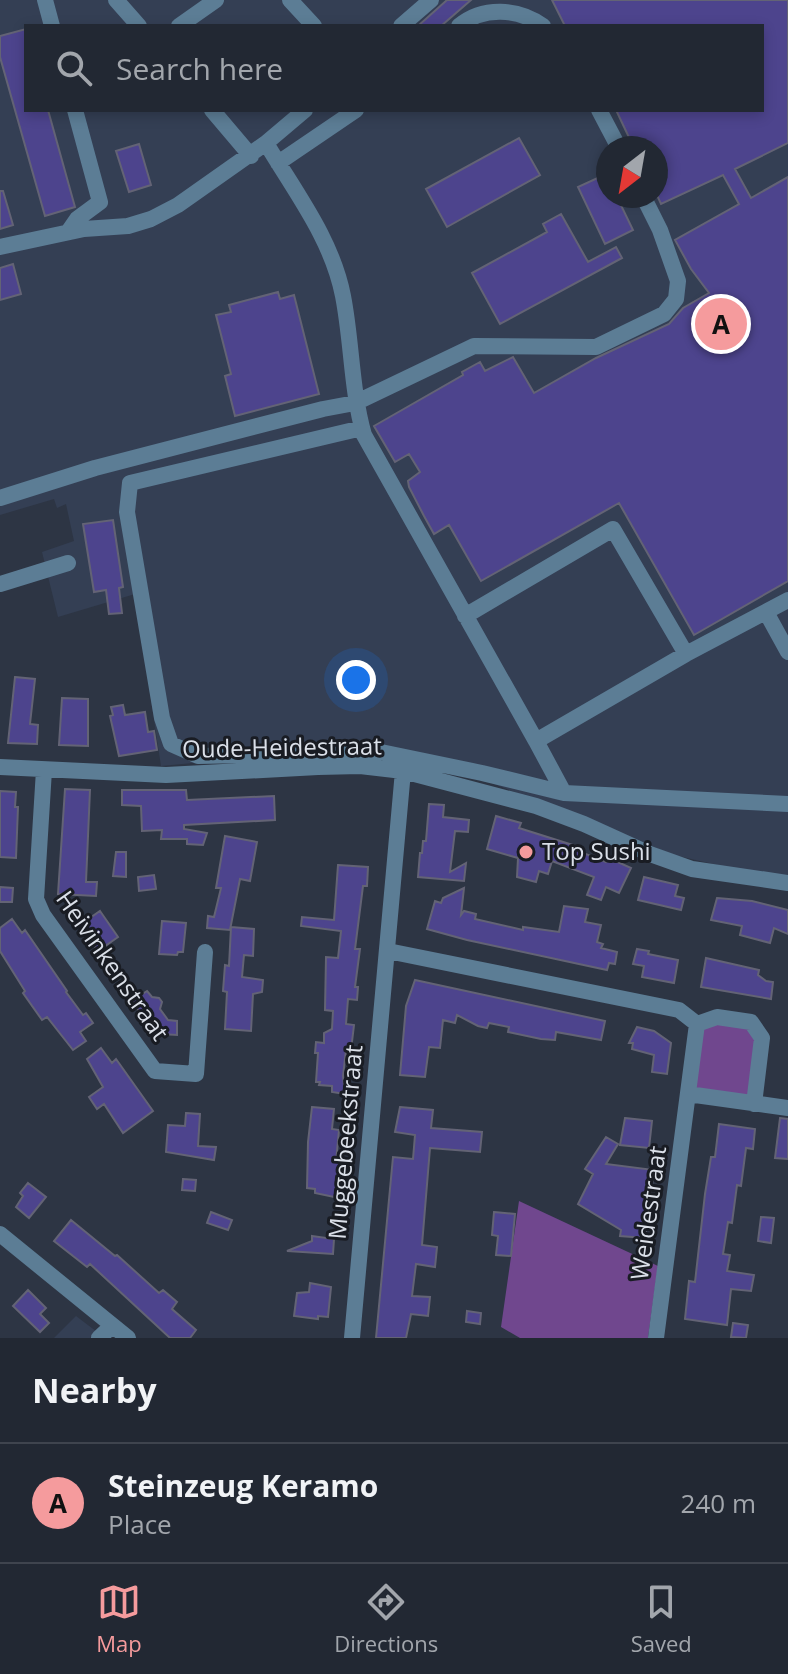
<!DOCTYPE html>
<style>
:root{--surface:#222833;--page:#2e343f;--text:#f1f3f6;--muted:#a2a6ac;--line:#3f444e;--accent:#f59b9d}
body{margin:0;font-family:"Open Sans",sans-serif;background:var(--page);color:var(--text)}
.compass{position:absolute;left:596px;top:136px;width:72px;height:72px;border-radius:50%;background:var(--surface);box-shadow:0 4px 12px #0003;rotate:211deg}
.you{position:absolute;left:356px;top:680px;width:28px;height:28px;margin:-20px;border:6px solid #fff;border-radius:50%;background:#1a73e8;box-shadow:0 0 0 12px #1a73e833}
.badge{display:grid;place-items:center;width:52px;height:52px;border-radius:50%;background:var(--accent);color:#111;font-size:26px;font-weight:700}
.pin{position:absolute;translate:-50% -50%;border:4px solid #fff;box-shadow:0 2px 8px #0006}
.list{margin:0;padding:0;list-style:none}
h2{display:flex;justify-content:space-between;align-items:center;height:104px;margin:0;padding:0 32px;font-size:34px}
h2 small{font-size:26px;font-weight:400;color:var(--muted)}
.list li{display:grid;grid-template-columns:52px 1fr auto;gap:24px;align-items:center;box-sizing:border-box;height:120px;padding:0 32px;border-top:2px solid var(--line)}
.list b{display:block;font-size:30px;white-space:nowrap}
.list p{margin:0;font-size:26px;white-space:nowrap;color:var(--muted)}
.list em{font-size:26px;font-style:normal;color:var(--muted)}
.icon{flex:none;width:44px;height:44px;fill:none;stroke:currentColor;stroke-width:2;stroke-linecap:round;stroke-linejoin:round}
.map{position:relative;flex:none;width:788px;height:1338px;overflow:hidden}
.search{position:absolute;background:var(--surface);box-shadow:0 4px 12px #0003;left:24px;right:24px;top:24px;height:88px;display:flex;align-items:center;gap:20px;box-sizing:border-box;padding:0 28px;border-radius:0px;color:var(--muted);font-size:30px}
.sheet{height:224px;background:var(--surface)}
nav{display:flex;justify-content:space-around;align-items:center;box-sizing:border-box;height:112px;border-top:2px solid var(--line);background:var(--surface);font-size:22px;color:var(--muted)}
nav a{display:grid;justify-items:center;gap:4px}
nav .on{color:var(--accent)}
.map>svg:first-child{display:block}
.built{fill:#343f54;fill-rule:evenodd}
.green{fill:#70478e}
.building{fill:#4d448d;stroke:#636375;stroke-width:2}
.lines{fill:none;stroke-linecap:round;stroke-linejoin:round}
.minor{stroke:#5c7d95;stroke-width:16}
.poi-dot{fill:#f59b9d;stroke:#191c23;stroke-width:3}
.labels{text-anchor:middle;stroke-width:6;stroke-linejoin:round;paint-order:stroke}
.street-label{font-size:24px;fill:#dadfe8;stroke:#191c23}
.poi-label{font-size:24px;fill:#dadfe8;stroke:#191c23;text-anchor:start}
</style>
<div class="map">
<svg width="788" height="1338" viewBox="0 0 788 1338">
<rect width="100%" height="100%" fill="#2d3544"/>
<path class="built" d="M 0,0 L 788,0 L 788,877 L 726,867 L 674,855 L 479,778 L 400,759 L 289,754 L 161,766 L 135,594 L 58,617 L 42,552 L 74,541 L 66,504 L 57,508 L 54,499 L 0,515 ZM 26,26 L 762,26 L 762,110 L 26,110 ZM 608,148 L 656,148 L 656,196 L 608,196 Z
M 76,1316 L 105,1338 L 54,1338 Z"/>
<path class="green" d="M 751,1022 L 762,1038 L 754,1104 L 688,1094 L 697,1024 Z
M 519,1201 L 658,1266 L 648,1338 L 520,1338 L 501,1327 Z"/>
<path class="building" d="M 447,0 L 471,0 L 441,26 L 418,26 Z
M 552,0 L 788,0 L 788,143 L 735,169 L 751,198 L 788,177 L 788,581 L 694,635 L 619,503 L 481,581 L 449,525 L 434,534 L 424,516 L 409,487 L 408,481 L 420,472 L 409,454 L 395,462 L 374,426 L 463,375 L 462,372 L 480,362 L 485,371 L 513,357 L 534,393 L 596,358 L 669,324 L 683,308 L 709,293 L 691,269 L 675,240 L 739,204 L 723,175 L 661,204 L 656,193 L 656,148 L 634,148 L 616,110 L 762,110 L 762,26 L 565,26 Z
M 26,29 L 26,110 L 48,110 L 75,207 L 45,216 L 0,57 L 0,36 Z
M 519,138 L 540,175 L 447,227 L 426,189 Z
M 139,144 L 151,185 L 129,192 L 116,151 Z
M 604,175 L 608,182 L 608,196 L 617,197 L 633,230 L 605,244 L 578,187 Z
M 0,191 L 3,191 L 13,225 L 0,229 Z
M 561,214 L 588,262 L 616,247 L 622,258 L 500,324 L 472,273 L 547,232 L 543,224 Z
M 13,264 L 21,294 L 0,300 L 0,268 Z
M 278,292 L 280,299 L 294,295 L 319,394 L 235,416 L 225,376 L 231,374 L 216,315 L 231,312 L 229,305 Z
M 113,520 L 123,587 L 119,588 L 122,613 L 109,614 L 106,590 L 94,592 L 83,524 Z
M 15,677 L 35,679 L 30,724 L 38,725 L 37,744 L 8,743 Z
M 62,698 L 88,699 L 88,746 L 59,745 Z
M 123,705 L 125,715 L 145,712 L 148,732 L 154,731 L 157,750 L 119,756 L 110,716 L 113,715 L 111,707 Z
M 65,789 L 90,790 L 86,882 L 97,882 L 96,896 L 58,894 Z
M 122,790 L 186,790 L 187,800 L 274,796 L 275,820 L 184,825 L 184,829 L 207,833 L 203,845 L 187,844 L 187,839 L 161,839 L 162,830 L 142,831 L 141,806 L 122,805 Z
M 0,791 L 16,792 L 15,807 L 18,807 L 16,858 L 0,857 Z
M 429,804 L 444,805 L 443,817 L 469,820 L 468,832 L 455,831 L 450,872 L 466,863 L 464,881 L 418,877 L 420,853 L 422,853 L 423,841 L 426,841 Z
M 496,816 L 521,823 L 519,828 L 579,847 L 578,851 L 606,862 L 609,858 L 631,868 L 619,893 L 606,887 L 601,900 L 587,895 L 594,877 L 552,861 L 548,874 L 539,871 L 536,882 L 517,877 L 518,858 L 487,849 Z
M 225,836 L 257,842 L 250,881 L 240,879 L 230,930 L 207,928 L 208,916 L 214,917 L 221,888 L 216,888 Z
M 116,852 L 126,852 L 126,877 L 113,876 Z
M 338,865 L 368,867 L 367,886 L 363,886 L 355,949 L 360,949 L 355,987 L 358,987 L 357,1000 L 348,999 L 346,1024 L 354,1025 L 351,1050 L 346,1050 L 343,1076 L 345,1094 L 332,1092 L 332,1086 L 319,1085 L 320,1082 L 316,1082 L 318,1053 L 315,1053 L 316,1042 L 324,1043 L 324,1033 L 332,1029 L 333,1011 L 325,1010 L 326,957 L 338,958 L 341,931 L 301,926 L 302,917 L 334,920 Z
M 154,875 L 156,889 L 139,891 L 138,877 Z
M 644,877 L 678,885 L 675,896 L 684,898 L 681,910 L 638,900 Z
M 0,887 L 13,888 L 12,902 L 0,902 Z
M 464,888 L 461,915 L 464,911 L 476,914 L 475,919 L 523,930 L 523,927 L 559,932 L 564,906 L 588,909 L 585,922 L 601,925 L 597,942 L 603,944 L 601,948 L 617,952 L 615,964 L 609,963 L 607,970 L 467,940 L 427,929 L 435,901 L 441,903 L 443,898 Z
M 717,898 L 752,901 L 788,910 L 788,934 L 774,928 L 770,943 L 740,935 L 742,926 L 711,920 Z
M 100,911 L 118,937 L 98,951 L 80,925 Z
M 12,919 L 22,933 L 25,930 L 67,991 L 66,992 L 83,1015 L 86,1013 L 93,1023 L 80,1032 L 86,1041 L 73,1050 L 47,1017 L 42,1020 L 23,993 L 25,991 L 0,951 L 0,928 Z
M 162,921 L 186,923 L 183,952 L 178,952 L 177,955 L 159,954 Z
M 231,927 L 254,929 L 253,956 L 244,955 L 242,977 L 263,980 L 262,992 L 253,994 L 251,1031 L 225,1029 L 227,992 L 223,991 L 225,965 L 229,966 Z
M 637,949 L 649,951 L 648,954 L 678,960 L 674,983 L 642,977 L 644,966 L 633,964 Z
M 706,958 L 759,970 L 758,975 L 766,981 L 773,982 L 771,999 L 701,987 Z
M 415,980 L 605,1021 L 601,1040 L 556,1032 L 555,1040 L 541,1039 L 508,1032 L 509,1027 L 489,1023 L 487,1028 L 478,1026 L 457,1015 L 455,1023 L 443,1020 L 440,1048 L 429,1047 L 425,1077 L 400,1075 L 406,1006 Z
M 147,991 L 152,997 L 159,998 L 162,1002 L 160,1009 L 168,1020 L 177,1021 L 177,1035 L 161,1034 L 151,1029 L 132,1001 Z
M 637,1027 L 654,1031 L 671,1043 L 667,1074 L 652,1072 L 654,1055 L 632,1049 L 633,1043 L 629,1043 Z
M 101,1048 L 112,1063 L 116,1059 L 153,1111 L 123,1133 L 104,1104 L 97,1109 L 89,1097 L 103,1087 L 87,1059 Z
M 312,1107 L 334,1109 L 332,1129 L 339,1130 L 336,1162 L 343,1162 L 339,1198 L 315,1193 L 315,1189 L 307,1188 L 308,1142 Z
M 400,1107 L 433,1110 L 431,1128 L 482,1132 L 480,1152 L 430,1148 L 422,1245 L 437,1247 L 435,1267 L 416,1264 L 412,1296 L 430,1297 L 428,1316 L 411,1314 L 406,1338 L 376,1338 L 393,1157 L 413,1159 L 415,1135 L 395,1132 Z
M 186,1113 L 200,1114 L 198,1146 L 216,1147 L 214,1160 L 166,1152 L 168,1125 L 185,1126 Z
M 625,1118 L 652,1121 L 649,1148 L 620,1145 Z
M 780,1118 L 788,1119 L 788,1159 L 775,1158 Z
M 719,1124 L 755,1129 L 753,1149 L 746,1148 L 741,1186 L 737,1185 L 732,1223 L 728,1222 L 723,1254 L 730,1255 L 727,1271 L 754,1275 L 751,1291 L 731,1289 L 727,1325 L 685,1319 L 689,1281 L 695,1282 L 705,1194 L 711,1157 L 715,1157 Z
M 606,1137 L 618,1144 L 606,1164 L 654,1170 L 645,1238 L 620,1236 L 621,1230 L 578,1204 L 593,1174 L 585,1169 Z
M 183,1179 L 196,1180 L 195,1191 L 182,1190 Z
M 28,1183 L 46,1197 L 29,1218 L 16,1207 L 23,1196 L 20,1193 Z
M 211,1212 L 232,1220 L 228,1230 L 207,1223 Z
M 494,1212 L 515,1214 L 511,1256 L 496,1255 L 498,1236 L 492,1235 Z
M 761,1217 L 774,1218 L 771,1243 L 758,1241 Z
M 71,1220 L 115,1256 L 117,1255 L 159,1293 L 163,1290 L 177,1302 L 172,1309 L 196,1330 L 190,1338 L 170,1338 L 90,1264 L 87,1267 L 54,1241 Z
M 312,1236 L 334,1239 L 333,1254 L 287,1251 L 312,1241 Z
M 310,1283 L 331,1287 L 328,1317 L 318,1316 L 318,1319 L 294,1316 L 297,1293 L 309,1292 Z
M 28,1290 L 46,1308 L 40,1314 L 49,1323 L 40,1332 L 13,1306 Z
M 467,1311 L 481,1313 L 480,1324 L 466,1322 Z
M 733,1323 L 748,1325 L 746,1338 L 731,1337 Z"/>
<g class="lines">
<path class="minor" d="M 45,0 L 52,26
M 116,0 L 139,26
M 290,0 L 314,26
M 179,26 L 216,0
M 401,26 L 431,0
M 459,26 C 483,6 518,8 543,26
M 212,110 L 251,156
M 599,110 L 619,148
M 266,143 L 305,110
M 278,163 L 356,110
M 68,232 L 77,219 L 100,202 L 75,110
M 0,247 L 84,229 L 128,226 L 151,219 L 178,205 L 266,143 C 295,192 332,239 343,296 C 352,342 351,389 364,435 L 536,741 L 686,654 L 788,600
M 362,428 L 130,483 L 127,512 L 162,718 L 171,744 L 198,756 L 381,752 L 482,773 L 564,793
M 0,498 L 95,468 L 323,409 L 355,403 L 474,346 L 596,347 L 664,314 L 676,299 L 678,281 L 660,230 L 643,196
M 0,584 L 68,563
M 766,612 L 788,652
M 465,616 L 613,529 L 686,654
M 536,741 L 564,793 L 788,804
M 0,767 L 166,775 L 318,767 L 360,766 L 403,771 L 536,806 L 584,824 L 650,854 L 692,869 L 788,883
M 44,770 L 36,899 L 43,915 L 155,1071 L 196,1074 L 205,952
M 388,951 L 679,1010 L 697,1024
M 688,1094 L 788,1108
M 0,1234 L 128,1338
M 99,1338 L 112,1326
M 352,1338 L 403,771
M 656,1338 L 697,1024 L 717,1017 L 751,1022 L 762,1038 L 754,1104"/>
</g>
<circle class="poi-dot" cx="526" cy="852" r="8"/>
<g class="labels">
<g class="street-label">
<text transform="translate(282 748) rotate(-1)" y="8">Oude-Heidestraat</text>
<text transform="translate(112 966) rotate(55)" y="8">Heivinkenstraat</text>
<text transform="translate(346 1142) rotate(-85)" y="8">Muggebeekstraat</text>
<text transform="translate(649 1213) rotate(-82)" y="8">Weidestraat</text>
</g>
<g class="poi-label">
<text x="542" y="860">Top Sushi</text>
</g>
</g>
</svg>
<svg class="compass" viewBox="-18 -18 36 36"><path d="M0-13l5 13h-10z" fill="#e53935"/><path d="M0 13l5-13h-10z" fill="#a2a6ac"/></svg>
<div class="you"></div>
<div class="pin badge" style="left:721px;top:324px">A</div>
<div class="search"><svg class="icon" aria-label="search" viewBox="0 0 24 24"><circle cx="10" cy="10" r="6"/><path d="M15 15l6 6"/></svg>Search here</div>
</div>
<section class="sheet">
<h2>Nearby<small></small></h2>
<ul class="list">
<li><span class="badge">A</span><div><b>Steinzeug Keramo</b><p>Place</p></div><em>240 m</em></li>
</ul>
</section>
<nav>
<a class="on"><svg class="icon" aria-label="map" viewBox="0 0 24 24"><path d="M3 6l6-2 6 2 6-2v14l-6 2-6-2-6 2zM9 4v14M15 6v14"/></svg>Map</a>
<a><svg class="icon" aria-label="directions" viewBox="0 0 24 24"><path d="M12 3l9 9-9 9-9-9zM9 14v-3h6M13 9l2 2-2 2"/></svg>Directions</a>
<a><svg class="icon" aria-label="saved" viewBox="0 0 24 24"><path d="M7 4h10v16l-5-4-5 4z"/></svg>Saved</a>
</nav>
